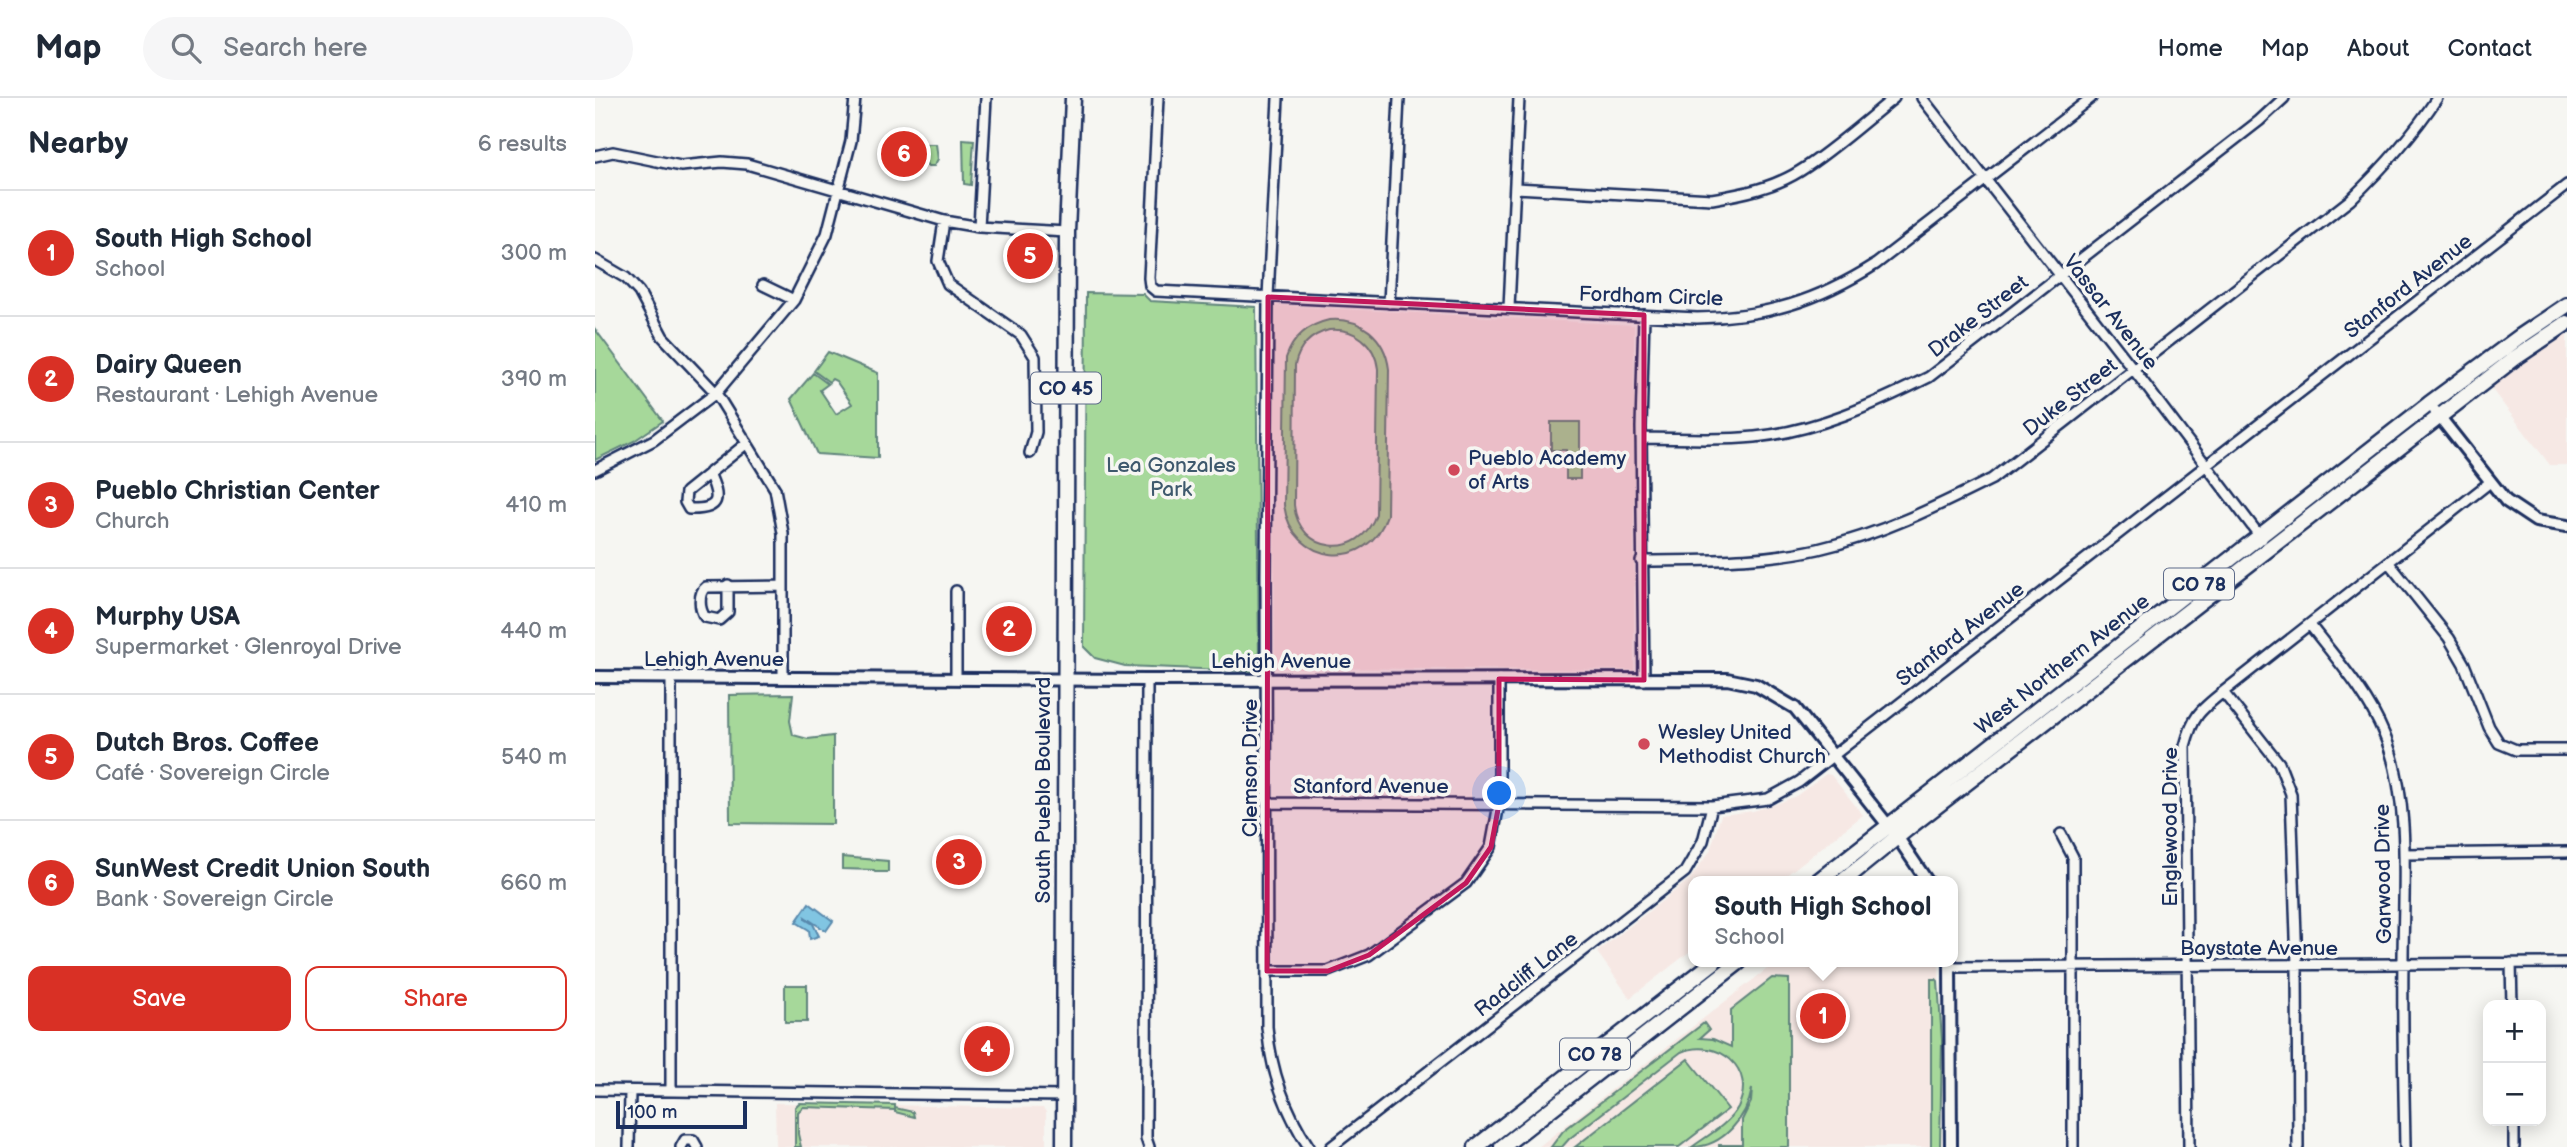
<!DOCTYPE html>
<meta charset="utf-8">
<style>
:root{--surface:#fff;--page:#f6f6f7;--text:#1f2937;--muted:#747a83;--line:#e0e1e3;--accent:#d93025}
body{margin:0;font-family:"Balsamiq Sans",sans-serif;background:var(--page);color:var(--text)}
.controls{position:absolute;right:21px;bottom:21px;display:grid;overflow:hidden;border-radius:14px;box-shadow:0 4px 18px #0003}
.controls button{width:63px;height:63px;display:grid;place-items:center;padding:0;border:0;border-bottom:2px solid var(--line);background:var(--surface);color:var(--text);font:35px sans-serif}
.scale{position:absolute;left:21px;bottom:18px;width:131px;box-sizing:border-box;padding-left:7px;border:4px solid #1b2f5e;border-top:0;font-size:19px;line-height:24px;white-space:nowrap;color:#1b2f5e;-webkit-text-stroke:5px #f6f6f2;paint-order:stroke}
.you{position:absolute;left:905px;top:696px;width:24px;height:24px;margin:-18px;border:5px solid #fff;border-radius:50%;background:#1a73e8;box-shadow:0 0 0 10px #1a73e833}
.badge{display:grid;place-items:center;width:46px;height:46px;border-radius:50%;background:var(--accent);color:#fff;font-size:23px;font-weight:700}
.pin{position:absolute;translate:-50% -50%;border:4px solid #fff;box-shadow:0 2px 7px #0006}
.popup{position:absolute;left:1093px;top:778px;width:270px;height:91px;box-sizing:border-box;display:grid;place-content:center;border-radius:14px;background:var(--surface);filter:drop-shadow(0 2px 5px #0005);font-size:23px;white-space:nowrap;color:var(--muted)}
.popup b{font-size:26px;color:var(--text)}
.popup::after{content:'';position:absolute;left:50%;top:100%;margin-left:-14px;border:14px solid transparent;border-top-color:var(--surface)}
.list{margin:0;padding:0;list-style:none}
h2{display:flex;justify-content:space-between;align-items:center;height:91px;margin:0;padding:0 28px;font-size:30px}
h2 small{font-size:23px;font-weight:400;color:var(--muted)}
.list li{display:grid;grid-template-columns:46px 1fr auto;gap:21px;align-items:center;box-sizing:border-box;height:126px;padding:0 28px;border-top:2px solid var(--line)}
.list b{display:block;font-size:26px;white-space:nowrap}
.list p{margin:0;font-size:23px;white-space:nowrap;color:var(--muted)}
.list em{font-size:23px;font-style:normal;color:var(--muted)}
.actions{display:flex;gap:14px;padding:21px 28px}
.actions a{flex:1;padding:16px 0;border:2px solid var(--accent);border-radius:14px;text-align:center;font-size:24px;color:var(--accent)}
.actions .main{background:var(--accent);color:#fff}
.icon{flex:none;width:38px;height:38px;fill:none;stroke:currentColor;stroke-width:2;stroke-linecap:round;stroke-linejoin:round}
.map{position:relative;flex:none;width:1972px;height:1049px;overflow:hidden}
header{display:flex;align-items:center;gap:42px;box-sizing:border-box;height:98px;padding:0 35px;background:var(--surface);border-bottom:2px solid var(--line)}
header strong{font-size:33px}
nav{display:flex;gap:38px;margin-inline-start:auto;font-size:24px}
.search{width:490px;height:63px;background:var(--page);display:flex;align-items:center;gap:18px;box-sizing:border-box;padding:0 24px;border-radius:38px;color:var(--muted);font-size:26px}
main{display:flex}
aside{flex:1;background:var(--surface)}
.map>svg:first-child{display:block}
.built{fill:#f6e8e4}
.green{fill:#a6d89a;stroke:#60847c;stroke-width:2;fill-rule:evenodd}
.water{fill:#81c5e2;stroke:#5889ad;stroke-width:2}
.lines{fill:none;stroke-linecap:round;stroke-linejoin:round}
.minor-casing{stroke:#1b2f5e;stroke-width:14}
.tertiary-casing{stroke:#1b2f5e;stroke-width:16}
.primary-casing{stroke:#1b2f5e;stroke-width:19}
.minor{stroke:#f6f6f2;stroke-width:9}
.tertiary{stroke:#f6f6f2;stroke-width:10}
.primary{stroke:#f6f6f2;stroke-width:14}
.marked{fill:#c2185b;fill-opacity:0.2;stroke:#c2185b;stroke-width:5;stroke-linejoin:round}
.poi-dot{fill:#d1495b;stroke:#f6f6f2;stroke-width:2.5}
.labels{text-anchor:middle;stroke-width:7;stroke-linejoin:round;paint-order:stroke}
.shield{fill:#f6f6f2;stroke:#5d6b8a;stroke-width:2}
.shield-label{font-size:19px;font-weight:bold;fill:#1b2f5e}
.street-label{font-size:21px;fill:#1b2f5e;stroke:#f6f6f2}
.poi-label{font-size:21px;fill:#1b2f5e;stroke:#f6f6f2;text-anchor:start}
.park-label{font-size:21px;fill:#3e596d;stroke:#f6f6f2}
</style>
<header>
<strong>Map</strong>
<div class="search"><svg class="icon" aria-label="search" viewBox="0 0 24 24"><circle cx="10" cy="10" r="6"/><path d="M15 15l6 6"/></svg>Search here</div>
<nav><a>Home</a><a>Map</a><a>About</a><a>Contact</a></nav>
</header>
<main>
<aside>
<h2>Nearby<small>6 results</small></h2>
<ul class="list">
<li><span class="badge">1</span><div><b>South High School</b><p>School</p></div><em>300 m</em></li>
<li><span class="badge">2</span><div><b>Dairy Queen</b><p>Restaurant · Lehigh Avenue</p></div><em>390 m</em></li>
<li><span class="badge">3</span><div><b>Pueblo Christian Center</b><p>Church</p></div><em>410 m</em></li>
<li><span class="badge">4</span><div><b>Murphy USA</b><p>Supermarket · Glenroyal Drive</p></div><em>440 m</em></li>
<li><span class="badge">5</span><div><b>Dutch Bros. Coffee</b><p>Café · Sovereign Circle</p></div><em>540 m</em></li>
<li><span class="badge">6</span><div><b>SunWest Credit Union South</b><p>Bank · Sovereign Circle</p></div><em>660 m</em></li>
</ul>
<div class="actions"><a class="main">Save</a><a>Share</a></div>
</aside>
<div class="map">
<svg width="1972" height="1049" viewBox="0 0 1972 1049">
<rect width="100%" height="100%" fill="#f6f6f2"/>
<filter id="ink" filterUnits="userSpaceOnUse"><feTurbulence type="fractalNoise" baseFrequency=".0143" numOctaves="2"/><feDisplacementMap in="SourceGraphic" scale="14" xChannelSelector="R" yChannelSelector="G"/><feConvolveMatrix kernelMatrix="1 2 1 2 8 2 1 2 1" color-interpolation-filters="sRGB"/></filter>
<g filter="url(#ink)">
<path class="built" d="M 678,207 L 1039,227 L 1039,572 L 680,570 Z
M 1972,234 L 1972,367 L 1955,367 L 1895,289 Z
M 1231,676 L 1236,677 L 1268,717 L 1184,783 L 1098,783 L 1098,851 L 1035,900 L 1002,854 L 1095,781 L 1115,753 L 1126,717 L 1158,713 L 1181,706 L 1201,698 Z
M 1181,864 L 1344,864 L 1347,1049 L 943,1049 Z
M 180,1005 L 448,1010 L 451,1014 L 451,1049 L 181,1049 Z"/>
<path class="green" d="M 368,41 L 379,42 L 376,87 L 369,86 Z
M 325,46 L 341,46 L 343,61 L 339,68 L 333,68 L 319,51 Z
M 491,195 L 548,196 L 555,203 L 661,209 L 664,568 L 656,573 L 530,568 L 500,560 L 489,549 Z
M 734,222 C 766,219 790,239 794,271 L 792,417 C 774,475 697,467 689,407 L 691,260 C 698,239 712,227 734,222 ZM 734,232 C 760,230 780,245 783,271 L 781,416 C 765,463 704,456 699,407 L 700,267 C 704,249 715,237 734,232 Z
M 0,231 L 68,323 L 39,343 L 0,362 Z
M 233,254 L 283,275 L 283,360 L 222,356 L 196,301 L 218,275 L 233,286 L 225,292 L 241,316 L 257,306 L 241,283 L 237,281 L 234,284 L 219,273 Z
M 956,324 L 985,324 L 985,381 L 971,381 L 971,352 L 956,352 Z
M 198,596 L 195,623 L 198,637 L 213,641 L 238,638 L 238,726 L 135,725 L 134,597 Z
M 247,759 L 293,763 L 293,774 L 280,774 L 279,772 L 247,771 Z
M 1177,880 L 1194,881 L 1194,1049 L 1124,1049 L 1124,1047 L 1147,1047 L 1147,1022 L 1156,1004 L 1157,991 C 1152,1019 1128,1049 1097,1049 C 1112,1038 1134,1026 1143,1009 C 1162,971 1123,939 1086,954 L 974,1041 L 967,1049 L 956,1049 L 968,1033 L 1109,925 L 1114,932 L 1105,940 L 1118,941 L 1136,949 L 1136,912 Z
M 1336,881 L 1341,881 L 1343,883 L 1347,943 L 1345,1049 L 1336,1049 Z
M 190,887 L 212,887 L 212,924 L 190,924 Z
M 1093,961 L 1133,1011 L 1084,1049 L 980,1049 Z
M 204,1005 L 300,1007 L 300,1010 L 318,1014 L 319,1019 L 300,1014 L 300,1012 L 208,1009 L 203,1014 L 203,1036 L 206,1049 L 200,1049 L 200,1009 Z"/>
<path class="water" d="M 214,805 L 238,823 L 231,833 L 210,819 L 210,821 L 218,826 L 224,838 L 215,841 L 214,832 L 201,824 Z"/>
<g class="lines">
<defs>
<path id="minor" d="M 563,0 L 554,180 L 555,188 L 561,193 L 1102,220 C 1171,219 1223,203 1281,166 L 1496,0
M 683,0 L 673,199 L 671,478 L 672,929 C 676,973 690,1013 714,1049
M 1327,0 L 1539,272 L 1667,441
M 0,58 L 18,54 L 86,68 L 127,64 L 152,66 L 349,123 L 384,129 L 472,134
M 920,90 L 1117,101 C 1147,96 1178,90 1205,73 C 1236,54 1270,23 1299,0
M 349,123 L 343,163 L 353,186 L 426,237 L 440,259 L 441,334 L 435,355
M 384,129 L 391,0
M 0,162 L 31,180 L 44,194 L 68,239 L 121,295 L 180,391 L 188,435 L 188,580
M 168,187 L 199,202
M 794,205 L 804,0
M 914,210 L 924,0
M 1046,340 C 1084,340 1123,343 1160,339 C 1221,333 1280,306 1334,279 L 1664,23 L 1689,0
M 0,372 L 59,342 L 121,295 L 199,202 L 232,136 L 256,43 L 260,0
M 114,375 C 125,400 127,412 94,411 L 90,404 L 91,394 L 152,345
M 1046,463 C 1105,462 1165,464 1223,451 C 1284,437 1341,409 1397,381 L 1755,102 C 1788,70 1817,38 1842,0
M 1794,465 L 1854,540 L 1869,566 L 1894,629 L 1904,645 L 1921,652 L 1972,652
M 133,487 L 133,514 L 124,522 L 110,519 C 104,511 103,495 111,489 L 188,488
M 361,493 L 361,580
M 1715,527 C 1742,562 1772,595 1789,636 C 1817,701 1808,793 1808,863 C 1807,925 1809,987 1810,1049
M 552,582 L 551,1040 L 554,1049
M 1049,582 L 1046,329 L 1049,217
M 1628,594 L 1684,665 L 1696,696 L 1702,867 L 1703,1049
M 672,705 L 1117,708 L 1173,701 L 1204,684 L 1972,87
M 1466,736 L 1478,759 L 1478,1049
M 1809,756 L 1972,754
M 1916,865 L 1917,907
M 1355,869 L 1972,865
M 672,873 L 733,873 L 774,857 L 871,785 L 896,749 L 904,706 L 904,581
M 0,992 L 469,998
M 76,993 L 76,581
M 1919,1023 L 1919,1049
M 34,1049 L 35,993
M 86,1049 L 90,1042 L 98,1042 L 102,1049
M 736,1049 L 1090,774 L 1108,743 L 1117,708
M 1594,1049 L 1590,648 C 1598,618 1604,613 1628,594 L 1894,385"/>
<path id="tertiary" d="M 1840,313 L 1911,403 L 1941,423 L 1972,428
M 0,579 L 552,582 L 1132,581 L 1161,587 L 1200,610 L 1303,740 L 1332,783
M 1355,864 L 1356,1049"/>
<path id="primary" d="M 1223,783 L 1834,306 L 1926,238 L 1972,207
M 1248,783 L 1312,731 L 1920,260 L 1972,225
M 469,1049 L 472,134 L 478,0
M 881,1049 L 1119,864
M 907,1049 L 1144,864"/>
</defs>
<use href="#minor" class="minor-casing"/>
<use href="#tertiary" class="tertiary-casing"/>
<use href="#primary" class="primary-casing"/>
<use href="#minor" class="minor"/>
<use href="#tertiary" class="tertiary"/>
<use href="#primary" class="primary"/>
</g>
</g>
<path class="marked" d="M 673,199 L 1049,217 L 1049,582 L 904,581 L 904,706 L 896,749 L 871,785 L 774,857 L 733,873 L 672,873 Z"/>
<g class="poi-dot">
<circle cx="859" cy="372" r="7"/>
<circle cx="1049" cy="646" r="7"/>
</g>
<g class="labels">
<g class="shield">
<rect x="436" y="274.5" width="70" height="31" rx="5"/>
<rect x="1569" y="470.5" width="70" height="31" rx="5"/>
<rect x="965" y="940.5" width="70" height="31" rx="5"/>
</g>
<g class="shield-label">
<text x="471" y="297">CO 45</text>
<text x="1604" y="493">CO 78</text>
<text x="1000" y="963">CO 78</text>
</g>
<g class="street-label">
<text transform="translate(1813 188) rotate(-38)" y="7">Stanford Avenue</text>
<text transform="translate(1056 198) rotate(2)" y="7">Fordham Circle</text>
<text transform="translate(1516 214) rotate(52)" y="7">Vassar Avenue</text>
<text transform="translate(1383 218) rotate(-38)" y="7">Drake Street</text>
<text transform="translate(1475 299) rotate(-38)" y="7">Duke Street</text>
<text transform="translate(1365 536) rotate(-38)" y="7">Stanford Avenue</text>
<text x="119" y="568">Lehigh Avenue</text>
<text x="686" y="570">Lehigh Avenue</text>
<text transform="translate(1467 566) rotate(-38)" y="7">West Northern Avenue</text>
<text transform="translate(655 670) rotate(-90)" y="7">Clemson Drive</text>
<text x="776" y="695">Stanford Avenue</text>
<text transform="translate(448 692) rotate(-90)" y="7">South Pueblo Boulevard</text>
<text transform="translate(1575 729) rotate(-90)" y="7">Englewood Drive</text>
<text transform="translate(1788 776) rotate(-91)" y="7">Garwood Drive</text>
<text x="1664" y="857">Baystate Avenue</text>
<text transform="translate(931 876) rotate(-38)" y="7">Radcliff Lane</text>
</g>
<g class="poi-label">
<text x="873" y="367">Pueblo Academy<tspan x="873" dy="24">of Arts</tspan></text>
<text x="1063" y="641">Wesley United<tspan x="1063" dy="24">Methodist Church</tspan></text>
</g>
<g class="park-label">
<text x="576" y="374">Lea Gonzales<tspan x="576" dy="24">Park</tspan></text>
</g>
</g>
</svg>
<div class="controls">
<button>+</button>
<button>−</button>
</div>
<div class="scale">100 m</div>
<div class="you"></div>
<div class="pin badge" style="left:1228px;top:918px">1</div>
<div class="popup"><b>South High School</b>School</div>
<div class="pin badge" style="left:414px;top:531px">2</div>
<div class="pin badge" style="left:364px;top:764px">3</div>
<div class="pin badge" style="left:392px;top:951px">4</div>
<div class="pin badge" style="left:435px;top:158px">5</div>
<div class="pin badge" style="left:309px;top:56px">6</div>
</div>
</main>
